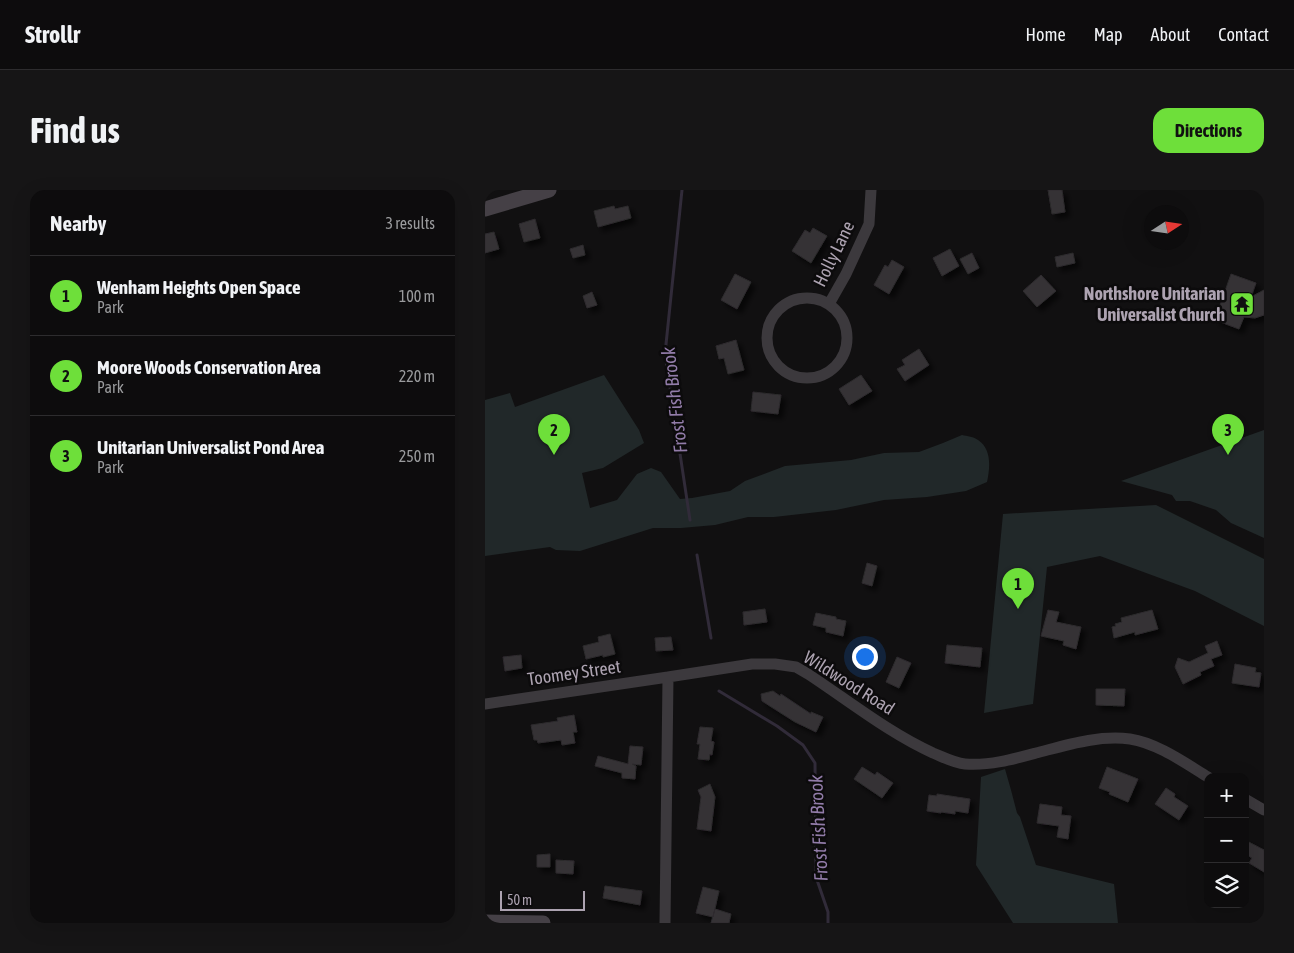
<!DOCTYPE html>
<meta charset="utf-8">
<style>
:root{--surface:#0d0c0d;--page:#161516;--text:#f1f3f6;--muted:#9a9b9d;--line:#2d2c2e;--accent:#6edf3a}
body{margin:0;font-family:"Asap Condensed",sans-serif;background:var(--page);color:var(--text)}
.controls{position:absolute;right:15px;bottom:15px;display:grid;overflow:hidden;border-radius:10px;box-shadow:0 5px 20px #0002}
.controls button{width:45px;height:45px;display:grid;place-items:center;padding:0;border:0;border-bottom:1px solid var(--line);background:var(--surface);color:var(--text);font:25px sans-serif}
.compass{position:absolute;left:659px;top:15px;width:45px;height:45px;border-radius:50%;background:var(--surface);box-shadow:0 5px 20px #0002;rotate:78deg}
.scale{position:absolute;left:15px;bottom:12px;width:85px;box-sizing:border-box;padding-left:5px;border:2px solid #ada3b1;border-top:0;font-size:14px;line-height:18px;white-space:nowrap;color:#ada3b1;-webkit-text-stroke:4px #0c0b0c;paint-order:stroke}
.you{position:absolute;left:379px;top:466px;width:18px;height:18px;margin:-12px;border:4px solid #fff;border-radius:50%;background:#1a73e8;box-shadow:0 0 0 8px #1a73e833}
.badge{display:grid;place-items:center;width:32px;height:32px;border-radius:50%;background:var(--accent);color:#111;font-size:16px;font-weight:700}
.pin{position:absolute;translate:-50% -41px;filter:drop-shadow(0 1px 2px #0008)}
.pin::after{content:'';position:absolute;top:26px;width:18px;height:15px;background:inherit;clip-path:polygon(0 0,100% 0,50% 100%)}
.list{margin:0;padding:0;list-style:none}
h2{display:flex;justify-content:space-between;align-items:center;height:65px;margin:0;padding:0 20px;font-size:21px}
h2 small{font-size:16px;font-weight:400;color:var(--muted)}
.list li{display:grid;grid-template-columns:32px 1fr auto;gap:15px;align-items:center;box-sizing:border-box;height:80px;padding:0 20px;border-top:1px solid var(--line)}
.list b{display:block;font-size:19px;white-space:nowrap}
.list p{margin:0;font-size:16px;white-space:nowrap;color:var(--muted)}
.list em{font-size:16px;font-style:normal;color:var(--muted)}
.icon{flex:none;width:28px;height:28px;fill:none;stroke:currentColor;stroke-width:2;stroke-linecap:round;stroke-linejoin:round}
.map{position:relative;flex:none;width:779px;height:733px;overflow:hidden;border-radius:15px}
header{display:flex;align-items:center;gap:30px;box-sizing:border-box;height:70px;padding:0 25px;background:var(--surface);border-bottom:1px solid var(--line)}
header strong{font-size:24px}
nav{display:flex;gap:28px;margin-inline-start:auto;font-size:18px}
.intro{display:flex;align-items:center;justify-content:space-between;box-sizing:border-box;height:120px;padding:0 30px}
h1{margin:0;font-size:35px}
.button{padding:12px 22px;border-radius:15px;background:var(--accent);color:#111;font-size:18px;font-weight:700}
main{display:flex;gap:30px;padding:0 30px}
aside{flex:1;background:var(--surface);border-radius:15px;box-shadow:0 5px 20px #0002}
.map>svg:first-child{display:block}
.green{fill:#212829}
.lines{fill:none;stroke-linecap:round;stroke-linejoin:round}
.stream{stroke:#312b39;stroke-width:3}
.building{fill:#353236;stroke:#2d2a2d;filter:url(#shadow)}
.minor{stroke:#3c393d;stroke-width:11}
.secondary{stroke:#454046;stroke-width:15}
.labels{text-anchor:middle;stroke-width:5;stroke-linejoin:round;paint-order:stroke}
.street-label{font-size:18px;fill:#ada3b1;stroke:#0c0b0c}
.poi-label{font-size:18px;font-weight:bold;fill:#ada3b1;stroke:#0c0b0c;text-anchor:end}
.water-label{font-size:19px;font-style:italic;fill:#927ca9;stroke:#0c0b0c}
</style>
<header>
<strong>Strollr</strong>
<nav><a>Home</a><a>Map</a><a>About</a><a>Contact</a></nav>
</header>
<div class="intro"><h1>Find us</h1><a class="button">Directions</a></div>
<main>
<aside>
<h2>Nearby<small>3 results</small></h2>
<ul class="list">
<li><span class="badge">1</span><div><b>Wenham Heights Open Space</b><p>Park</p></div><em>100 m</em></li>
<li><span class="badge">2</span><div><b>Moore Woods Conservation Area</b><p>Park</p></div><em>220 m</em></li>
<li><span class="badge">3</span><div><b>Unitarian Universalist Pond Area</b><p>Park</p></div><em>250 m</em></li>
</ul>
</aside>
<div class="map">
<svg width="779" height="733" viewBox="0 0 779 733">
<defs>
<filter id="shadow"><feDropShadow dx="4.5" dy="4.5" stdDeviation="2.5" flood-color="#0009"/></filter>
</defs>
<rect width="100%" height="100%" fill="#111011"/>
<path class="green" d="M 119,185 L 154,240 L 159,253 L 118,278 L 97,283 L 105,318 L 132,310 L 152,284 L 166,278 L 176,282 L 195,309 L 207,308 L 245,301 L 260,291 L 300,276 L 366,270 L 399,263 L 434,262 L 458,253 L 477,245 C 482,246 489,247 493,250 C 507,259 505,278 502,292 L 481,301 L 442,307 L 399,310 L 351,320 L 289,327 L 263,327 L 230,335 L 196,338 L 168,338 L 95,361 L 71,360 L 65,357 L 0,366 L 0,210 L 25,203 L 30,217 Z
M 779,240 L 779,348 L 746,333 L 731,320 L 705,311 L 691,311 L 687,305 L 636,291 Z
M 671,315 L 779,369 L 779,436 L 710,401 L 615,366 L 562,377 L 548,514 L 499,523 L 518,324 Z
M 520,579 L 526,600 L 532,623 L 535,627 L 551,675 L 629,694 L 633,733 L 528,733 L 491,675 L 496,587 Z"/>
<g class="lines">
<path class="stream" d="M 197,0 L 180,164 L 205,330
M 212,365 L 226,448
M 234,501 L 292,536 L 318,555 L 330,573 L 331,687 L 343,722 L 343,733"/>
</g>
<path class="building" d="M 563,0 L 577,0 L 580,22 L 567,24 Z
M 129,16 L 130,19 L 143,16 L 146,28 L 113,37 L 109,21 Z
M 50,29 L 55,48 L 39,52 L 34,34 Z
M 328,38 L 342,46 L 326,73 L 307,61 L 320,40 L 325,43 Z
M 9,42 L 14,59 L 0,63 L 0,44 Z
M 98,55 L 100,65 L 88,68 L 85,59 Z
M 465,59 L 474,76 L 457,86 L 448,68 Z
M 487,63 L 494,78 L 483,84 L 475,69 Z
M 588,63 L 590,73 L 572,77 L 570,67 Z
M 407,70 L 419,77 L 404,104 L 389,95 L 400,75 L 403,77 Z
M 250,84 L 266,92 L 252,119 L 236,110 Z
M 746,84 L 771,93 L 766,107 L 779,100 L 779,125 L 770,128 L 759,127 L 754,139 L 730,130 Z
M 556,85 L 571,101 L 552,117 L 538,101 Z
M 107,102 L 112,115 L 102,118 L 98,106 Z
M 251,150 L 259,180 L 243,184 L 239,168 L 234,169 L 231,156 Z
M 434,159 L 444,175 L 420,191 L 412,179 L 420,175 L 417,170 Z
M 376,185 L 387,201 L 364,215 L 354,199 Z
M 268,202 L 296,205 L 293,224 L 266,221 Z
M 382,373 L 392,376 L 387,396 L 377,393 Z
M 280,419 L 282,432 L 259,435 L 258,422 Z
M 563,420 L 574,422 L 571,432 L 596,437 L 591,459 L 578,455 L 579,451 L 556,446 Z
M 667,420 L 673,439 L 650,445 L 650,442 L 629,448 L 627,437 L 631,436 L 630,434 L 637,432 L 636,428 Z
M 331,423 L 351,427 L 351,429 L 361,431 L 358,446 L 341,442 L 341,438 L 328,435 Z
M 125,444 L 130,464 L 118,467 L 118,465 L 101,469 L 98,456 L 114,452 L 113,447 Z
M 186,447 L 188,460 L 171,461 L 170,448 Z
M 732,451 L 737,465 L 726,469 L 729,476 L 715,482 L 716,485 L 698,494 L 690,477 L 693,468 L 704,472 L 723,463 L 720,456 Z
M 462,455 L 497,458 L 495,477 L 460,473 Z
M 36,465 L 37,478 L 20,481 L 18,467 Z
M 412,467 L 426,473 L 414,498 L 401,492 Z
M 750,474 L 771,478 L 770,482 L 776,483 L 774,497 L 747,493 Z
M 611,499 L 640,499 L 639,516 L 611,515 Z
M 288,501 L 295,506 L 296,504 L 326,524 L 326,522 L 338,527 L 331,542 L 310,532 L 277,511 L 276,504 Z
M 89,525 L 92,542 L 88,542 L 90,553 L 77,555 L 76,550 L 53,553 L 52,550 L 49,550 L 46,535 L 73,531 L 72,528 Z
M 215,537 L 228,538 L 226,551 L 229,552 L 227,565 L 225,564 L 224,570 L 213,569 L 215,554 L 212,554 Z
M 145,556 L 158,557 L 156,575 L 147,574 L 151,576 L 150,589 L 137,588 L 137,583 L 110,576 L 113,566 L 143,574 Z
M 377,577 L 390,585 L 392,582 L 408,593 L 397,608 L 369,589 Z
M 622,577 L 653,589 L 643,612 L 624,604 L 625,602 L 614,598 Z
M 225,594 L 230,607 L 226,641 L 212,639 L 216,607 L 213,600 Z
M 681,598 L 690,604 L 689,607 L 703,616 L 694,630 L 670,614 Z
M 452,604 L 485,609 L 483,623 L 470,621 L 470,624 L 456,622 L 456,623 L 442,621 L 444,605 L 452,606 Z
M 555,614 L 577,617 L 576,625 L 586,626 L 583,649 L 572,647 L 574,636 L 552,633 Z
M 760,650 L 779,660 L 779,682 L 764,673 L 767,668 L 760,664 Z
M 65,664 L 65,677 L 52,677 L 52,665 Z
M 71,670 L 89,671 L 88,684 L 71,683 Z
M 120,696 L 157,701 L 155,715 L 118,708 Z
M 218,697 L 234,701 L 228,727 L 211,723 Z
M 230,719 L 246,724 L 244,733 L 226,733 Z"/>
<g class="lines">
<path class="minor" d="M282 148a40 40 0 1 1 80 0a40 40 0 1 1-80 0Z
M 344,114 L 361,84 L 384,34 L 386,0
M 0,514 L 183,487
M 760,609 L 779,620
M 180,733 L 183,487 L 267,474 L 290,474 L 311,477 L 323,484 C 364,511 404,543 448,563 C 458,567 469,573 480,574 C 504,576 529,569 551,563 C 582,555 613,545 645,549 C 672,553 700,573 723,587"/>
<path class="secondary" d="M 0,19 L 64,0
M 0,732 L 58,733"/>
</g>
<defs>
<symbol id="temple-square" viewBox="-11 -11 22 22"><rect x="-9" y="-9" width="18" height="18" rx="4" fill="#6edf3a" stroke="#0c0b0c"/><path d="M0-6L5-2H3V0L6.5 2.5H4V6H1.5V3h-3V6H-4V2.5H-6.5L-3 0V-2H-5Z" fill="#111"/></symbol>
</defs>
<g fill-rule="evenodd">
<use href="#temple-square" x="743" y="100" width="28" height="28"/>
</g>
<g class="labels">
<g class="street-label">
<text transform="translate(349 64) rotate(-64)" y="6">Holly Lane</text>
<text transform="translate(89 483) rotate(-8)" y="6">Toomey Street</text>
<text transform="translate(364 493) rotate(32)" y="6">Wildwood Road</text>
</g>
<g class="poi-label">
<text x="740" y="110">Northshore Unitarian<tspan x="740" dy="21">Universalist Church</tspan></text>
</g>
<g class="water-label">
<text transform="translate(189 210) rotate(-97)" y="7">Frost Fish Brook</text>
<text transform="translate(333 638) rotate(-93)" y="7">Frost Fish Brook</text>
</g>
</g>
</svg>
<div class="controls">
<button>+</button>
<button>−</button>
<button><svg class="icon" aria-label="layers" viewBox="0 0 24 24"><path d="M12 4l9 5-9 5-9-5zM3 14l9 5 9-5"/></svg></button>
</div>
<svg class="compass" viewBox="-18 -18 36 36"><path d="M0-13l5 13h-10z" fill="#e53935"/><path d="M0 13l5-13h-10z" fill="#9a9b9d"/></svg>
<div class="scale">50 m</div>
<div class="you"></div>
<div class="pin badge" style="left:533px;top:419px">1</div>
<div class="pin badge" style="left:69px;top:265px">2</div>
<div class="pin badge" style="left:743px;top:265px">3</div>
</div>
</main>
